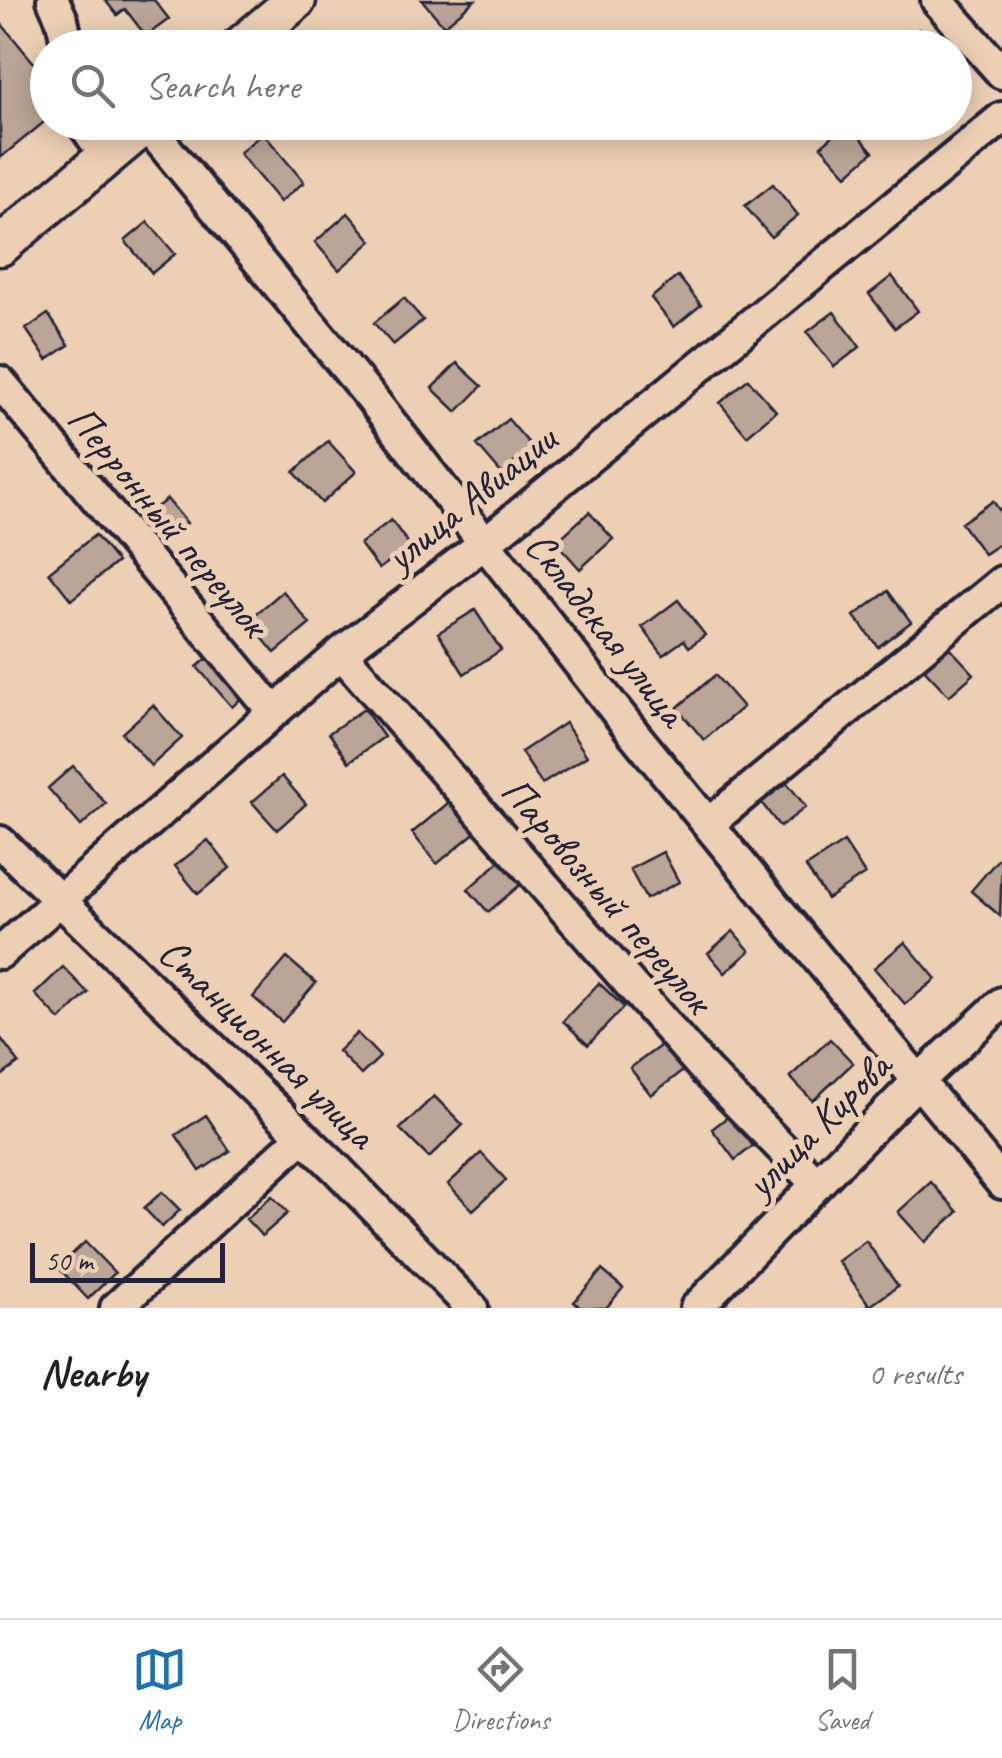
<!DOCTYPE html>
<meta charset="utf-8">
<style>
:root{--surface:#fff;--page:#f2f2f2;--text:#202124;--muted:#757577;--line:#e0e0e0;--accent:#1f6fb2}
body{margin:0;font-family:Caveat,sans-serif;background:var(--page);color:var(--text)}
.scale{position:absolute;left:30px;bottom:25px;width:195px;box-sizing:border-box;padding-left:10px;border:5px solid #22223b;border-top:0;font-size:28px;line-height:35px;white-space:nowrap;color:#22223b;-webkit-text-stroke:8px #edd0b4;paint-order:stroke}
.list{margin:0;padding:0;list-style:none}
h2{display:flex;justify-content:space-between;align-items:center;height:130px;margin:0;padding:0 40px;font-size:42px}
h2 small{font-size:32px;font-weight:400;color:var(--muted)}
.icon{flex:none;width:55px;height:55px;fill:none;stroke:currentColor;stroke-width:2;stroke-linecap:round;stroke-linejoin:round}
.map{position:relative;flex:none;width:1002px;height:1308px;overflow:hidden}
.search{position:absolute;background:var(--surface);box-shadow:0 5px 25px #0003;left:30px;right:30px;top:30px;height:110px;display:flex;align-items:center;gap:25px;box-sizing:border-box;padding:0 35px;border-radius:55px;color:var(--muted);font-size:38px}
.sheet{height:310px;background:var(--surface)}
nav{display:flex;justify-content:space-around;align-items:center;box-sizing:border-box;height:140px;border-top:2px solid var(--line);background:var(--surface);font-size:28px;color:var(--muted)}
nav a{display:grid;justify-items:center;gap:5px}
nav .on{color:var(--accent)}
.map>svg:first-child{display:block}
.building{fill:#baa596;stroke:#22223b;stroke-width:2.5}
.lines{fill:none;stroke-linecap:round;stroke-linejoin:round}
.minor-casing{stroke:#22223b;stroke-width:38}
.major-casing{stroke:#22223b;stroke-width:45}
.minor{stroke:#edd0b4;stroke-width:30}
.major{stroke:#edd0b4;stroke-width:38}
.labels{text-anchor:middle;stroke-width:10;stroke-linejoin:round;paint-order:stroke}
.street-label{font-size:42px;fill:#22223b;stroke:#edd0b4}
</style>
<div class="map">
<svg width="1002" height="1308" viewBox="0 0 1002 1308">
<rect width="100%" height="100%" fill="#edd0b4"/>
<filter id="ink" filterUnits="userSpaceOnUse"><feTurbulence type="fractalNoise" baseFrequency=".01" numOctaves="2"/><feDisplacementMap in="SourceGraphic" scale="20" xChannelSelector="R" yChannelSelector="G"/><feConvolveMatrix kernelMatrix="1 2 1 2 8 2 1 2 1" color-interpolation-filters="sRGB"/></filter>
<g filter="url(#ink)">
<path class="building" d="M 105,0 L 154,0 L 169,19 L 146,36 L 125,9 L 117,15 Z
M 422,0 L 475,0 L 444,26 Z
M 0,22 L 48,80 L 48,119 L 0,158 Z
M 919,29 L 934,48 L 897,48 Z
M 848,123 L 873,152 L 847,175 L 821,146 Z
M 263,133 L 304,182 L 280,202 L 239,153 Z
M 773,184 L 798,215 L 771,237 L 745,206 Z
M 348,213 L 372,241 L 339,270 L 315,242 Z
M 148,222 L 175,254 L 152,273 L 125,241 Z
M 678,276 L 701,305 L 674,327 L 651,298 Z
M 892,276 L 918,311 L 895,328 L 869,294 Z
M 404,298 L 423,320 L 393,345 L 374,323 Z
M 834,312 L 860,347 L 834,367 L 807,332 Z
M 48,314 L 69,345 L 47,360 L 26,329 Z
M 457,363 L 482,386 L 457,412 L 432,388 Z
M 748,379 L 776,411 L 747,436 L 720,403 Z
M 508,419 L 532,447 L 502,474 L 477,445 Z
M 328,441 L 356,472 L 322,503 L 294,472 Z
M 167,499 L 187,523 L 163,543 L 143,518 Z
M 993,501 L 1002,514 L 1002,542 L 984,554 L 961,523 Z
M 589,512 L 613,539 L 580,569 L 556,542 Z
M 391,520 L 410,546 L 379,569 L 360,544 Z
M 95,535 L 117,562 L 71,600 L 49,572 Z
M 283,591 L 310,624 L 275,653 L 248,621 Z
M 888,591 L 911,622 L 878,647 L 854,616 Z
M 678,600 L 705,635 L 689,647 L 684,640 L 663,655 L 642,627 Z
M 475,610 L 501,650 L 464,674 L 438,633 Z
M 947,645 L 974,674 L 949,696 L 922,667 Z
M 216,651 L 253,687 L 232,707 L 197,667 Z
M 715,675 L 743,707 L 704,740 L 677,708 Z
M 153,705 L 182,738 L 151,766 L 122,733 Z
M 364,709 L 384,737 L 349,762 L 329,733 Z
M 565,723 L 587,756 L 542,784 L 521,752 Z
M 73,766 L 106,804 L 81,826 L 48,788 Z
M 282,776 L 306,804 L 277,830 L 252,802 Z
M 787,783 L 806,807 L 780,827 L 761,802 Z
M 453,799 L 478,830 L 437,864 L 412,833 Z
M 208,840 L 230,868 L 198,894 L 175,866 Z
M 844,842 L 865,874 L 827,899 L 806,867 Z
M 663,852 L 679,882 L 646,899 L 630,869 Z
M 999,858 L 1002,861 L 1000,916 L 971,891 Z
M 500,861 L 520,885 L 488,912 L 468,889 Z
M 733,931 L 750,951 L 725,973 L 708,953 Z
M 905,942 L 936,979 L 905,1004 L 874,968 Z
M 287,958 L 316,983 L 282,1022 L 253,997 Z
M 63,967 L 88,993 L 60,1020 L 35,994 Z
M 599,983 L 624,1007 L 588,1045 L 563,1021 Z
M 357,1033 L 380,1057 L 361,1075 L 338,1051 Z
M 0,1037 L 19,1063 L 0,1077 Z
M 830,1039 L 853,1063 L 813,1101 L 790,1077 Z
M 667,1041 L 687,1068 L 651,1095 L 630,1068 Z
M 434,1096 L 463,1125 L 429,1158 L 400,1129 Z
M 206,1115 L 230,1151 L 200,1171 L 176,1135 Z
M 730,1115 L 753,1146 L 735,1160 L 712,1129 Z
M 481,1153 L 506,1180 L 473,1210 L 448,1184 Z
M 931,1182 L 958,1212 L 925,1242 L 898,1212 Z
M 162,1192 L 180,1210 L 162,1227 L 144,1208 Z
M 272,1196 L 288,1213 L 262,1236 L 246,1219 Z
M 866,1241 L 898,1286 L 870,1306 L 838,1261 Z
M 85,1242 L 115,1273 L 88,1299 L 58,1267 Z
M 602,1270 L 623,1288 L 606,1308 L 581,1308 L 574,1302 Z"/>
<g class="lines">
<defs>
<path id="minor" d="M 53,0 L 62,20 L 68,48
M 937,0 L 1002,73
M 82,122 L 107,157
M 146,124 L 372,399 L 635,735 L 1002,1183
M 0,382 L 273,711
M 341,653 L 706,1071 L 817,1184
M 708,824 L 1002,582
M 0,842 L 336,1168 L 472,1308
M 0,953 L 341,653 L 486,542 L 1002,118
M 116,1308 L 303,1136
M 696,1308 L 918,1081 L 1002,1003"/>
<path id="major" d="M 239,48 L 296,0
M 0,246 L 148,122"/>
</defs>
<use href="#minor" class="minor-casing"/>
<use href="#major" class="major-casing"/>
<use href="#minor" class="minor"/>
<use href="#major" class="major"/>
</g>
</g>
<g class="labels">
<g class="street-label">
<text transform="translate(470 497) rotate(-39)" y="15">улица Авиации</text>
<text transform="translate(169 520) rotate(50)" y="15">Перронный переулок</text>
<text transform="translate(607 628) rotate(52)" y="15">Складская улица</text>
<text transform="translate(608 894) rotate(49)" y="15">Паровозный переулок</text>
<text transform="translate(268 1042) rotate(44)" y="15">Станционная улица</text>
<text transform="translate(817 1124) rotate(-45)" y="15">улица Кирова</text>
</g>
</g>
</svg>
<div class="scale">50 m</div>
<div class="search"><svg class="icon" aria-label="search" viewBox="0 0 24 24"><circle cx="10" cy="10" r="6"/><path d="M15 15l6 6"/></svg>Search here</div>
</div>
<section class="sheet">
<h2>Nearby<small>0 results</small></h2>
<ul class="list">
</ul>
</section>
<nav>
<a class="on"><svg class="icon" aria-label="map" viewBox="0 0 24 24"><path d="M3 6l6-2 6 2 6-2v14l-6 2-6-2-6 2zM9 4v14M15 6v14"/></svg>Map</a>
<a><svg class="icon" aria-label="directions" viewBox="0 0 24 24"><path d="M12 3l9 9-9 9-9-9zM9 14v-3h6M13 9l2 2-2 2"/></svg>Directions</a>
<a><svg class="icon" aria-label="saved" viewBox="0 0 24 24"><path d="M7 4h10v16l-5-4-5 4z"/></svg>Saved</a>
</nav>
